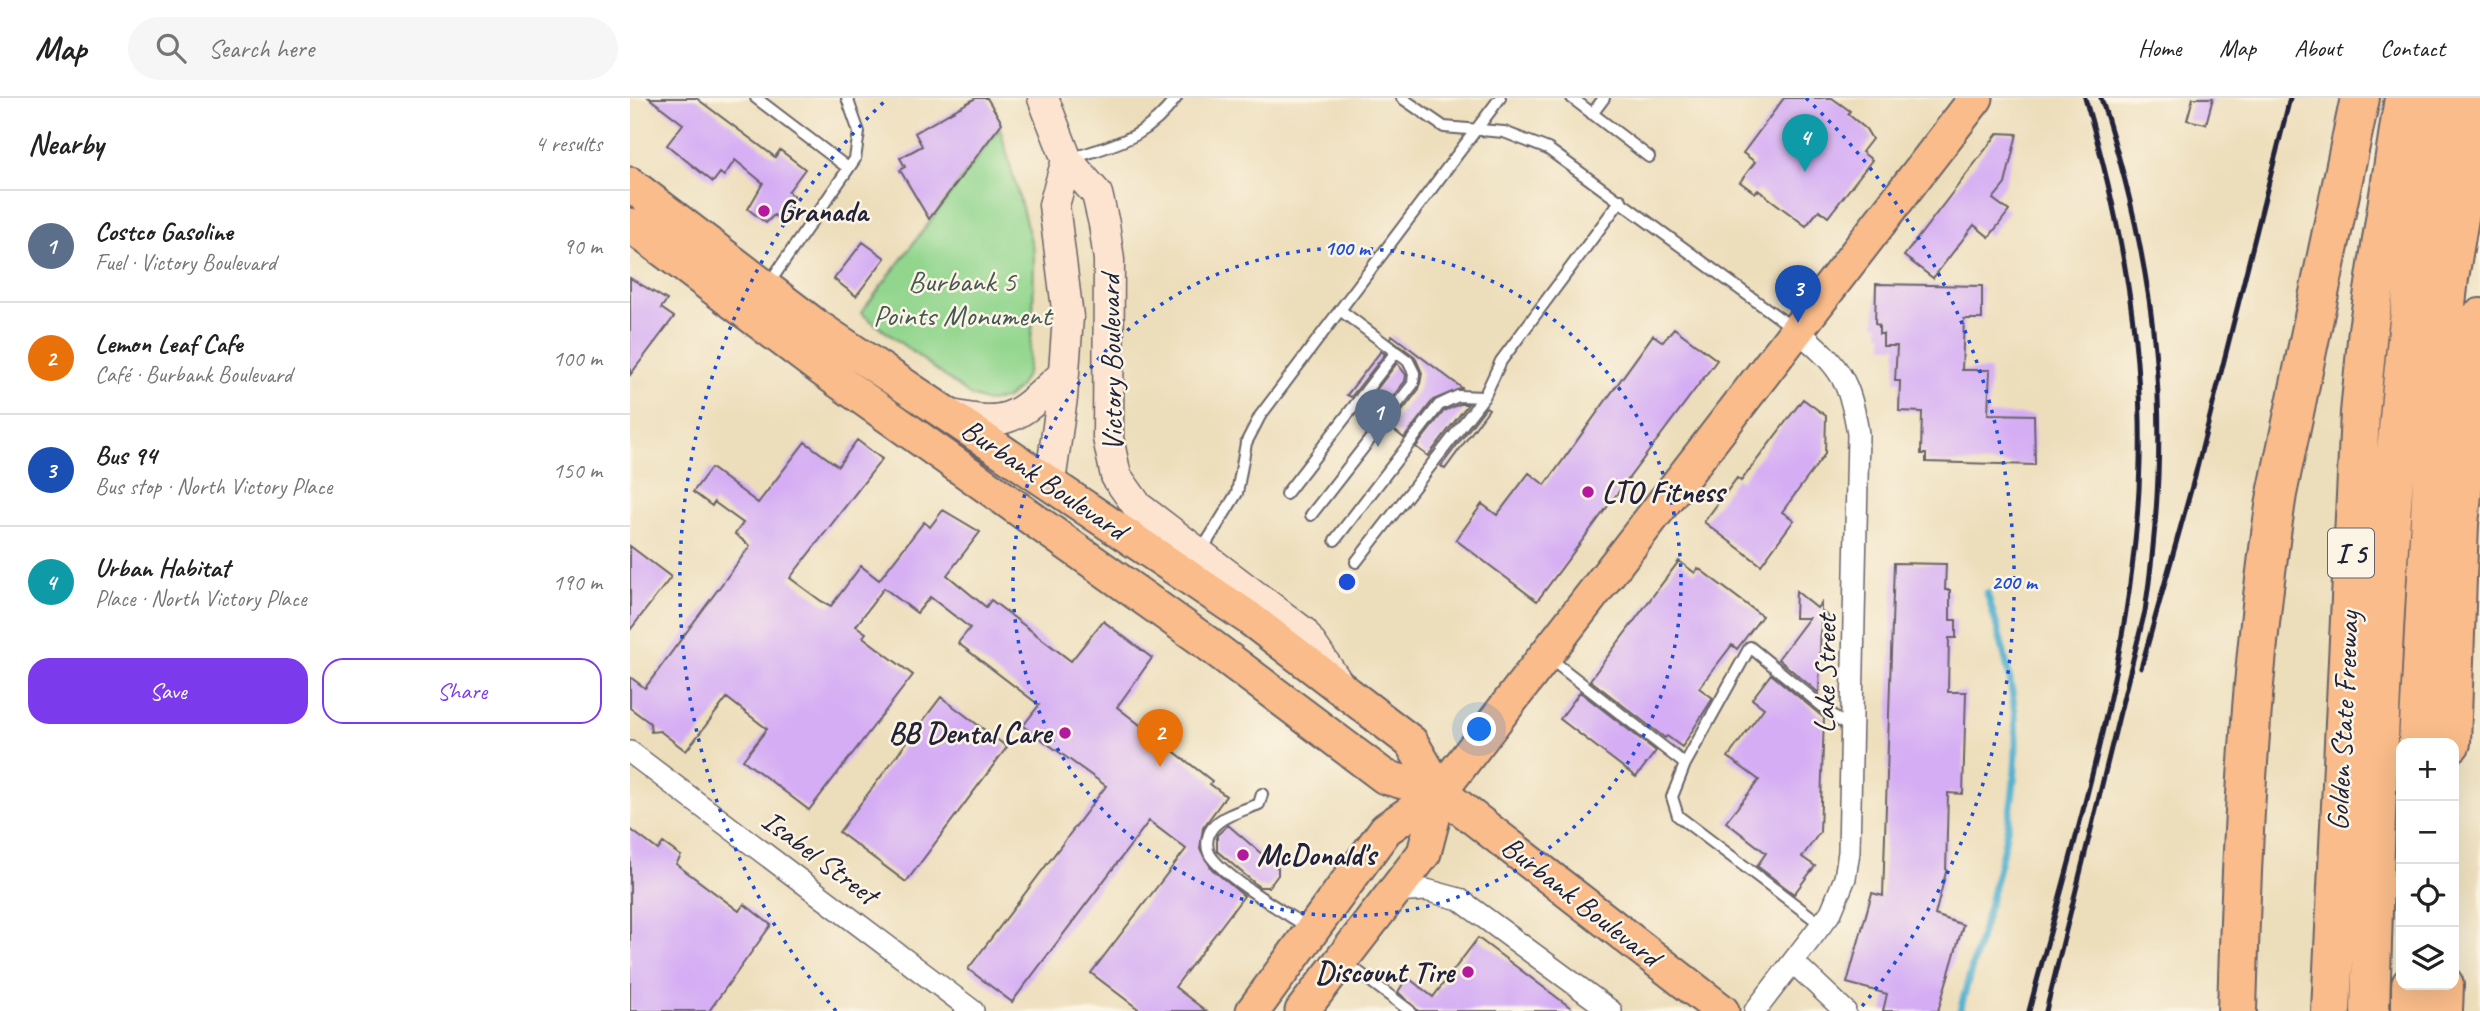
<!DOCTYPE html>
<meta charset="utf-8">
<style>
:root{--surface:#fff;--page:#f6f6f6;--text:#222;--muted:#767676;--line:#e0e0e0;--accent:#7c3aed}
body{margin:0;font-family:Caveat,sans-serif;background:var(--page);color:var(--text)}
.controls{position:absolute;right:21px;bottom:21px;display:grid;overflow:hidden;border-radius:14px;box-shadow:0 7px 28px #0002}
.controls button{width:63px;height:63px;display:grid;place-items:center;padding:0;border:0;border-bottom:2px solid var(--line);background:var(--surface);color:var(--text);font:35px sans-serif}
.you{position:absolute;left:850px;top:632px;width:24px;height:24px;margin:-18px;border:5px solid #fff;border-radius:50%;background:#1a73e8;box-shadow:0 0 0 10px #1a73e833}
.badge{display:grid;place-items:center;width:46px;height:46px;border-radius:50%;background:var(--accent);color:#fff;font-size:23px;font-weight:700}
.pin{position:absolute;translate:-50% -58px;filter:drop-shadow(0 2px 4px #0008)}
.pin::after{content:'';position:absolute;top:37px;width:24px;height:21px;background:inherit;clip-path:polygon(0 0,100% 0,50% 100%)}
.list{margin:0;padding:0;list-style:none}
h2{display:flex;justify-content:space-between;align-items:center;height:91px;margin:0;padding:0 28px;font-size:30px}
h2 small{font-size:23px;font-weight:400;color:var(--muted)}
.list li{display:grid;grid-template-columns:46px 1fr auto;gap:21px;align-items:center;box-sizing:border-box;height:112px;padding:0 28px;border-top:2px solid var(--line)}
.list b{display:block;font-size:26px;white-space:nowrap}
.list p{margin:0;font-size:23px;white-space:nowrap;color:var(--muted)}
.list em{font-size:23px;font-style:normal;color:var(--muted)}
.actions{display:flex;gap:14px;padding:21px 28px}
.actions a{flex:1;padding:16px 0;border:2px solid var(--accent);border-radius:21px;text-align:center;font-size:24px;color:var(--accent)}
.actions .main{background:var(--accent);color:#fff}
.icon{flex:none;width:38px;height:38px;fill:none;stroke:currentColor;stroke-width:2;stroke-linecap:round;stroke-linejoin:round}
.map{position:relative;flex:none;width:1850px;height:913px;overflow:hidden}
header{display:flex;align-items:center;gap:42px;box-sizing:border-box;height:98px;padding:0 35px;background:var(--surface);border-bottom:2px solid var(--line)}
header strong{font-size:33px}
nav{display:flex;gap:38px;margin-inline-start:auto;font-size:24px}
.search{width:490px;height:63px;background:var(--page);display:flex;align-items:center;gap:18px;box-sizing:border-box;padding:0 24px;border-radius:38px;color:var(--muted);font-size:26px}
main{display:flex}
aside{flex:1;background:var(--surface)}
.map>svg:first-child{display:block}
.green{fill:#92d68e;stroke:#5a7c64;stroke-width:2}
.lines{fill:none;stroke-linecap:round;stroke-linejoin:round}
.stream{stroke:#4fafce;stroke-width:7}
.building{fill:#d5adf4}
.service-casing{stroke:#696468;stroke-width:14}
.minor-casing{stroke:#696468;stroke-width:24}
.secondary-casing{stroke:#696468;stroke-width:33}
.primary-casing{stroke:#696468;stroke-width:37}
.motorway-casing{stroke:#696468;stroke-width:42}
.service{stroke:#fff;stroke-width:10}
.minor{stroke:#fff;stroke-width:21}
.secondary{stroke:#fde4d0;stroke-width:30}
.primary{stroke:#f9bc8a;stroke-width:33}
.motorway{stroke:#f9bc8a;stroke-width:38}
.rail{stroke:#22223b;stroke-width:5}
.ring{fill:none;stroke:#1d4ed8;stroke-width:3.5;stroke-dasharray:3.5 7}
.poi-dot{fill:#b5179e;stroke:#fcf5e5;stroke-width:2.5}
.labels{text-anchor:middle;stroke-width:5;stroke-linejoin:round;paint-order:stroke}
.shield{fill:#fcf5e5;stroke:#63616e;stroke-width:2}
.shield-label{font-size:28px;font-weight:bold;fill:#22223b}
.poi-label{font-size:30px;font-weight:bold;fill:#22223b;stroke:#fcf5e5;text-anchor:start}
.park-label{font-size:30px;fill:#445854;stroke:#fcf5e5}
.street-label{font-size:30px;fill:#22223b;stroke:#fcf5e5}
.centre{fill:#1d4ed8;stroke:#fcf5e5;stroke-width:3.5}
.ring-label{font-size:21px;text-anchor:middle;font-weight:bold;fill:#1d4ed8;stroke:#fcf5e5;stroke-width:5;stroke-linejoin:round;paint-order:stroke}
</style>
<header>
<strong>Map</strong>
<div class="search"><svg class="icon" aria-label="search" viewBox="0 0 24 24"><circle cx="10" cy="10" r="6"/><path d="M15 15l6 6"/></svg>Search here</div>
<nav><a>Home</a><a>Map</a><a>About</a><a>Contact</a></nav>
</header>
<main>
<aside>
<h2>Nearby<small>4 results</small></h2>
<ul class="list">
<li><span class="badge" style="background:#5c6f8a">1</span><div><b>Costco Gasoline</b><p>Fuel · Victory Boulevard</p></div><em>90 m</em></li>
<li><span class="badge" style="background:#e8710a">2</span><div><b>Lemon Leaf Cafe</b><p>Café · Burbank Boulevard</p></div><em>100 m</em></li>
<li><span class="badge" style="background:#1a4fb4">3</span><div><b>Bus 94</b><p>Bus stop · North Victory Place</p></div><em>150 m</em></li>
<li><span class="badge" style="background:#0f9aa8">4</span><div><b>Urban Habitat</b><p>Place · North Victory Place</p></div><em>190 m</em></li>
</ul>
<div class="actions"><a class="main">Save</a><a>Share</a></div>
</aside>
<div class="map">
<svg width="1850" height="913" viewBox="0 0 1850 913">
<rect width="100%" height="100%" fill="#fcf5e5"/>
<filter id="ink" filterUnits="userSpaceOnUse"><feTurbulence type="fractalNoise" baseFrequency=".0143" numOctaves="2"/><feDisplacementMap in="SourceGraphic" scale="14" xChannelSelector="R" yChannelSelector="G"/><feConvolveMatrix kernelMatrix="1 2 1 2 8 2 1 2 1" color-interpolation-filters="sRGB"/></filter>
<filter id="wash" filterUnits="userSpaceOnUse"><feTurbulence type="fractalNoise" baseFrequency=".00686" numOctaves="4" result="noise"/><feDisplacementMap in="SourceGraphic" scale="28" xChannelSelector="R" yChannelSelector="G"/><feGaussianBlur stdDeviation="1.57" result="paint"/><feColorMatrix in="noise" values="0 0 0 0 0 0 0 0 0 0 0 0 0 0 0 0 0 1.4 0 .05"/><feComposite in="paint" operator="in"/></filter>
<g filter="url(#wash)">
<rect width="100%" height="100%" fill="#eddebb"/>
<path class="green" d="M 370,30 L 404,154 L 403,224 L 397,275 L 388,291 L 375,301 L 357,304 L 341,298 L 231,215 Z"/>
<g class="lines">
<path class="stream" d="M 1330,913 C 1353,824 1388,729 1386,636 C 1385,588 1371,541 1357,495"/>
</g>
<g id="blocks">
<path class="building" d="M 19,0 L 66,0 L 145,59 L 150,52 L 175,71 L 158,94 L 164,98 L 147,120 L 144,117 L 136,125 L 118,111 L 133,85 L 105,62 L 94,78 L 90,75 L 83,84 L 37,47 L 53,26 Z
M 346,0 L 357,0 L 372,25 L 299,121 L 270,72 L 275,69 L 270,60 L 292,48 L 285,35 Z
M 1154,0 L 1202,0 L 1220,13 L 1218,16 L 1236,31 L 1242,41 L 1232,54 L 1242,62 L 1198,119 L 1189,112 L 1176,128 L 1128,92 L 1125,95 L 1110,84 L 1125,64 L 1113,55 Z
M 1563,0 L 1583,0 L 1576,26 L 1557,22 Z
M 1368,35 L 1387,36 L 1375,86 L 1363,101 L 1379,113 L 1359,139 L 1344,127 L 1303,180 L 1274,158 Z
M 233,144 L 255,160 L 226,198 L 204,181 Z
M 0,180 L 37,202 L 31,210 L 44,219 L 0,277 Z
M 1246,186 L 1352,188 L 1352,221 L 1334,221 L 1332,272 L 1360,272 L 1358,316 L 1404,317 L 1405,367 L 1296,364 L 1296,356 L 1291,356 L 1292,314 L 1269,313 L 1270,283 L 1265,283 L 1267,248 L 1253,248 L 1253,236 L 1249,236 L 1249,227 L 1245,226 Z
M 1044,230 L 1087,262 L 907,503 L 826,442 L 852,406 L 867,417 L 899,375 L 915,387 L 1023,237 L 1033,244 Z
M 762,237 L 832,290 L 803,302 L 774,340 L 760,329 L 789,291 L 792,275 L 785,259 L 760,240 Z
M 751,253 L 755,256 L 721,299 L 717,297 Z
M 767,265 L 776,277 L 775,283 L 747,319 L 733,309 Z
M 1173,301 L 1196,318 L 1195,356 L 1152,414 L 1164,422 L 1131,467 L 1074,424 L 1107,380 L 1111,383 Z
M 830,306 L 838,306 L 798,358 L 786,349 L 814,313 Z
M 856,309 L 859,311 L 815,371 L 811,368 Z
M 227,342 L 252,361 L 160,480 L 191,503 L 201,508 L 231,468 L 249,482 L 294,424 L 300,429 L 313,412 L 350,434 L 317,477 L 356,509 L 361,502 L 441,563 L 473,523 L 522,560 L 487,609 L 582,683 L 580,686 L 596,698 L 573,730 L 570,751 L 582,771 L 614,798 L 545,889 L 576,913 L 511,913 L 461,875 L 556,751 L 519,723 L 382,904 L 338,871 L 476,688 L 393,628 L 409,607 L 328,545 L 340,530 L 300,499 L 287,515 L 254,490 L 226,528 L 236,535 L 233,539 L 283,577 L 179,712 L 113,662 L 137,631 L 97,600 L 56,653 L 30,633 L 21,634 L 20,625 L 0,610 L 0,579 L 15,590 L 120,448 L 105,436 L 113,425 L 84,404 L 82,408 L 63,394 L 81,370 L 128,405 L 175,344 L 208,368 Z
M 0,448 L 41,479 L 0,532 Z
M 1049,463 L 1065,475 L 1068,470 L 1132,518 L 1107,551 L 1102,547 L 1069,590 L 1083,600 L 1052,649 L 1037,638 L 1035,640 L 960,582 Z
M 1264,465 L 1316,466 L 1315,492 L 1320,492 L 1320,522 L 1326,522 L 1326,540 L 1319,540 L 1318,594 L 1336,594 L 1333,696 L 1318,695 L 1316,774 L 1305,817 L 1333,827 L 1308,913 L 1253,913 L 1257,896 L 1217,885 L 1242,795 L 1253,798 Z
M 1166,493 L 1187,510 L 1191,505 L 1191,513 L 1202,521 L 1191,521 L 1189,595 L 1148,561 L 1179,520 L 1165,520 Z
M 1141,576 L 1194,620 L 1190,734 L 1172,759 L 1185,768 L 1164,796 L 1127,768 L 1136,755 L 1096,724 L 1129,682 L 1098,659 L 1134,610 L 1122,601 Z
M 950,594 L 1026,653 L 1006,679 L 930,621 Z
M 311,599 L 377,649 L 276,784 L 209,734 Z
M 598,727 L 648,770 L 648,777 L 639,789 L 629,789 L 587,753 L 587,737 Z
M 0,731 L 28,752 L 33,745 L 51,758 L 46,766 L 109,813 L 114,806 L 141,827 L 79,913 L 0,913 Z
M 848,840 L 872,858 L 945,913 L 788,913 L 768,894 L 777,879 L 803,899 Z"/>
</g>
</g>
<g filter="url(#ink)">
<use href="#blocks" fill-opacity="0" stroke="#696468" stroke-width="2"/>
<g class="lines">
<defs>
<path id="service" d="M 126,0 L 218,70
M 772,0 L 814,29 L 874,34 L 918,51 L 1163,230
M 942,0 L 1019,59
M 962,16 L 974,0
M 440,61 C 487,45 515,42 546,0
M 137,188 L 225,61 L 229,34 L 217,0
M 656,396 L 766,254
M 681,417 L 783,286 L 784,275 L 778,263 L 710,212
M 705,442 L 809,307 L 828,298 L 854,299
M 570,455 L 607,395 L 616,345 L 630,318 L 870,0
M 726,464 L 854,299 L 871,263 L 991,102
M 919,560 L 1055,666
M 632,696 L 629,706 C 615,712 596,716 585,727 C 577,734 575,748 580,757 C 594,779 654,814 677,829
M 1192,827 L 1048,718 L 1042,699 L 1055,666 L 1120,549 L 1220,631
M 714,863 L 780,913"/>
<path id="minor" d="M 0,654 L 343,913
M 764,794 L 796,792 L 829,801 L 981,913
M 1163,864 L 1215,913
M 1125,913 L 1201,814 L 1215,780 L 1219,754 L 1228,336 C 1220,281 1209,268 1168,233"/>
<path id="secondary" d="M 413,0 L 437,62 L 467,96 L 474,126 L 479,162 L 478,340 L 486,378 L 508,409 L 673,534 L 708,585
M 318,316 C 382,332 389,316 434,276
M 420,384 L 432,300 L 438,219 L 424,107 L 437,62"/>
<path id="primary" d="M 0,86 L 186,228 L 619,520 L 781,644 L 810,694 L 1092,913
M 0,127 L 193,272 L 573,542 L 755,679 L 810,694
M 623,913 L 756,731 L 810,694 L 1346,0
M 672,913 L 794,755 L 810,694"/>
<path id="motorway" d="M 1788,645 L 1807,287 L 1819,180 L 1849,0
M 1821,645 L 1829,426 L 1850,220
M 1607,913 C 1612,739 1620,567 1647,396 L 1730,0
M 1701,913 L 1730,315 L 1738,232 L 1774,0
M 1740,913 C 1749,608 1757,301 1811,0
M 1781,913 L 1781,887
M 1813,913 L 1814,887"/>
</defs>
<use href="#service" class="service-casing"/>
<use href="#minor" class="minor-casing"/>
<use href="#secondary" class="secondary-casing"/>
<use href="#primary" class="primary-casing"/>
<use href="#motorway" class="motorway-casing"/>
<use href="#service" class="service"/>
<use href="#minor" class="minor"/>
<use href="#secondary" class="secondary"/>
<use href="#primary" class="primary"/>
<use href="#motorway" class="motorway"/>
<path class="rail" d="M 1511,570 L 1566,374 L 1660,0
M 1399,913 C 1446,733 1506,551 1510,364 C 1513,240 1490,119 1455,0
M 1416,913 L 1515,513 C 1543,326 1529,180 1471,0"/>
</g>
</g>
<g class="ring">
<circle cx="717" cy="484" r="334"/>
<path d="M206 913A667 667 0 0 1 258 0M1176 0A667 667 0 0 1 1228 913"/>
</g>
<g class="poi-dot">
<circle cx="134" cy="113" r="7"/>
<circle cx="958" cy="394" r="7"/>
<circle cx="435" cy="635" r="7"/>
<circle cx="613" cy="757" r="7"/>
<circle cx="838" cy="874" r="7"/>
</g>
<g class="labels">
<rect class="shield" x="1698" y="430.5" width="46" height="49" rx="5"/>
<g class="shield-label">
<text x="1721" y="465">I 5</text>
</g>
<g class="poi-label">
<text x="148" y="123">Granada</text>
<text x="972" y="404">LTO Fitness</text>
<text x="421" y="645" text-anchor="end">BB Dental Care</text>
<text x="627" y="767">McDonald's</text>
<text x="824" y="884" text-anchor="end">Discount Tire</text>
</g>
<g class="park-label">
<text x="332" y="193">Burbank 5<tspan x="332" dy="34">Points Monument</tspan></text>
</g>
<g class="street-label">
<text transform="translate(481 265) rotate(-91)" y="10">Victory Boulevard</text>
<text transform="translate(414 381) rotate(34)" y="10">Burbank Boulevard</text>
<text transform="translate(1195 576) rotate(-89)" y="10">Lake Street</text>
<text transform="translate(1713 623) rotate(-87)" y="10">Golden State Freeway</text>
<text transform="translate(190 759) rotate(37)" y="10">Isabel Street</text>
<text transform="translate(951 803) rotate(38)" y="10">Burbank Boulevard</text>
</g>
</g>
<circle cx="717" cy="484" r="10" class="centre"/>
<g class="ring-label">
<text x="717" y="157">100 m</text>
<text x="1384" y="491">200 m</text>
</g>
</svg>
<div class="controls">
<button>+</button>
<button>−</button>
<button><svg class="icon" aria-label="locate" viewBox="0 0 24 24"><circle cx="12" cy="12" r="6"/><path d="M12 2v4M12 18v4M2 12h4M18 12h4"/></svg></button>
<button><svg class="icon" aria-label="layers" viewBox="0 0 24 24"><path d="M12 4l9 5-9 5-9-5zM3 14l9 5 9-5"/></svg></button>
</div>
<div class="you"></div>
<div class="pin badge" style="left:748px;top:349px;background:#5c6f8a">1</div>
<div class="pin badge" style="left:530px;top:669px;background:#e8710a">2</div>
<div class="pin badge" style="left:1168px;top:225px;background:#1a4fb4">3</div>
<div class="pin badge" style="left:1175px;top:74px;background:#0f9aa8">4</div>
</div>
</main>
